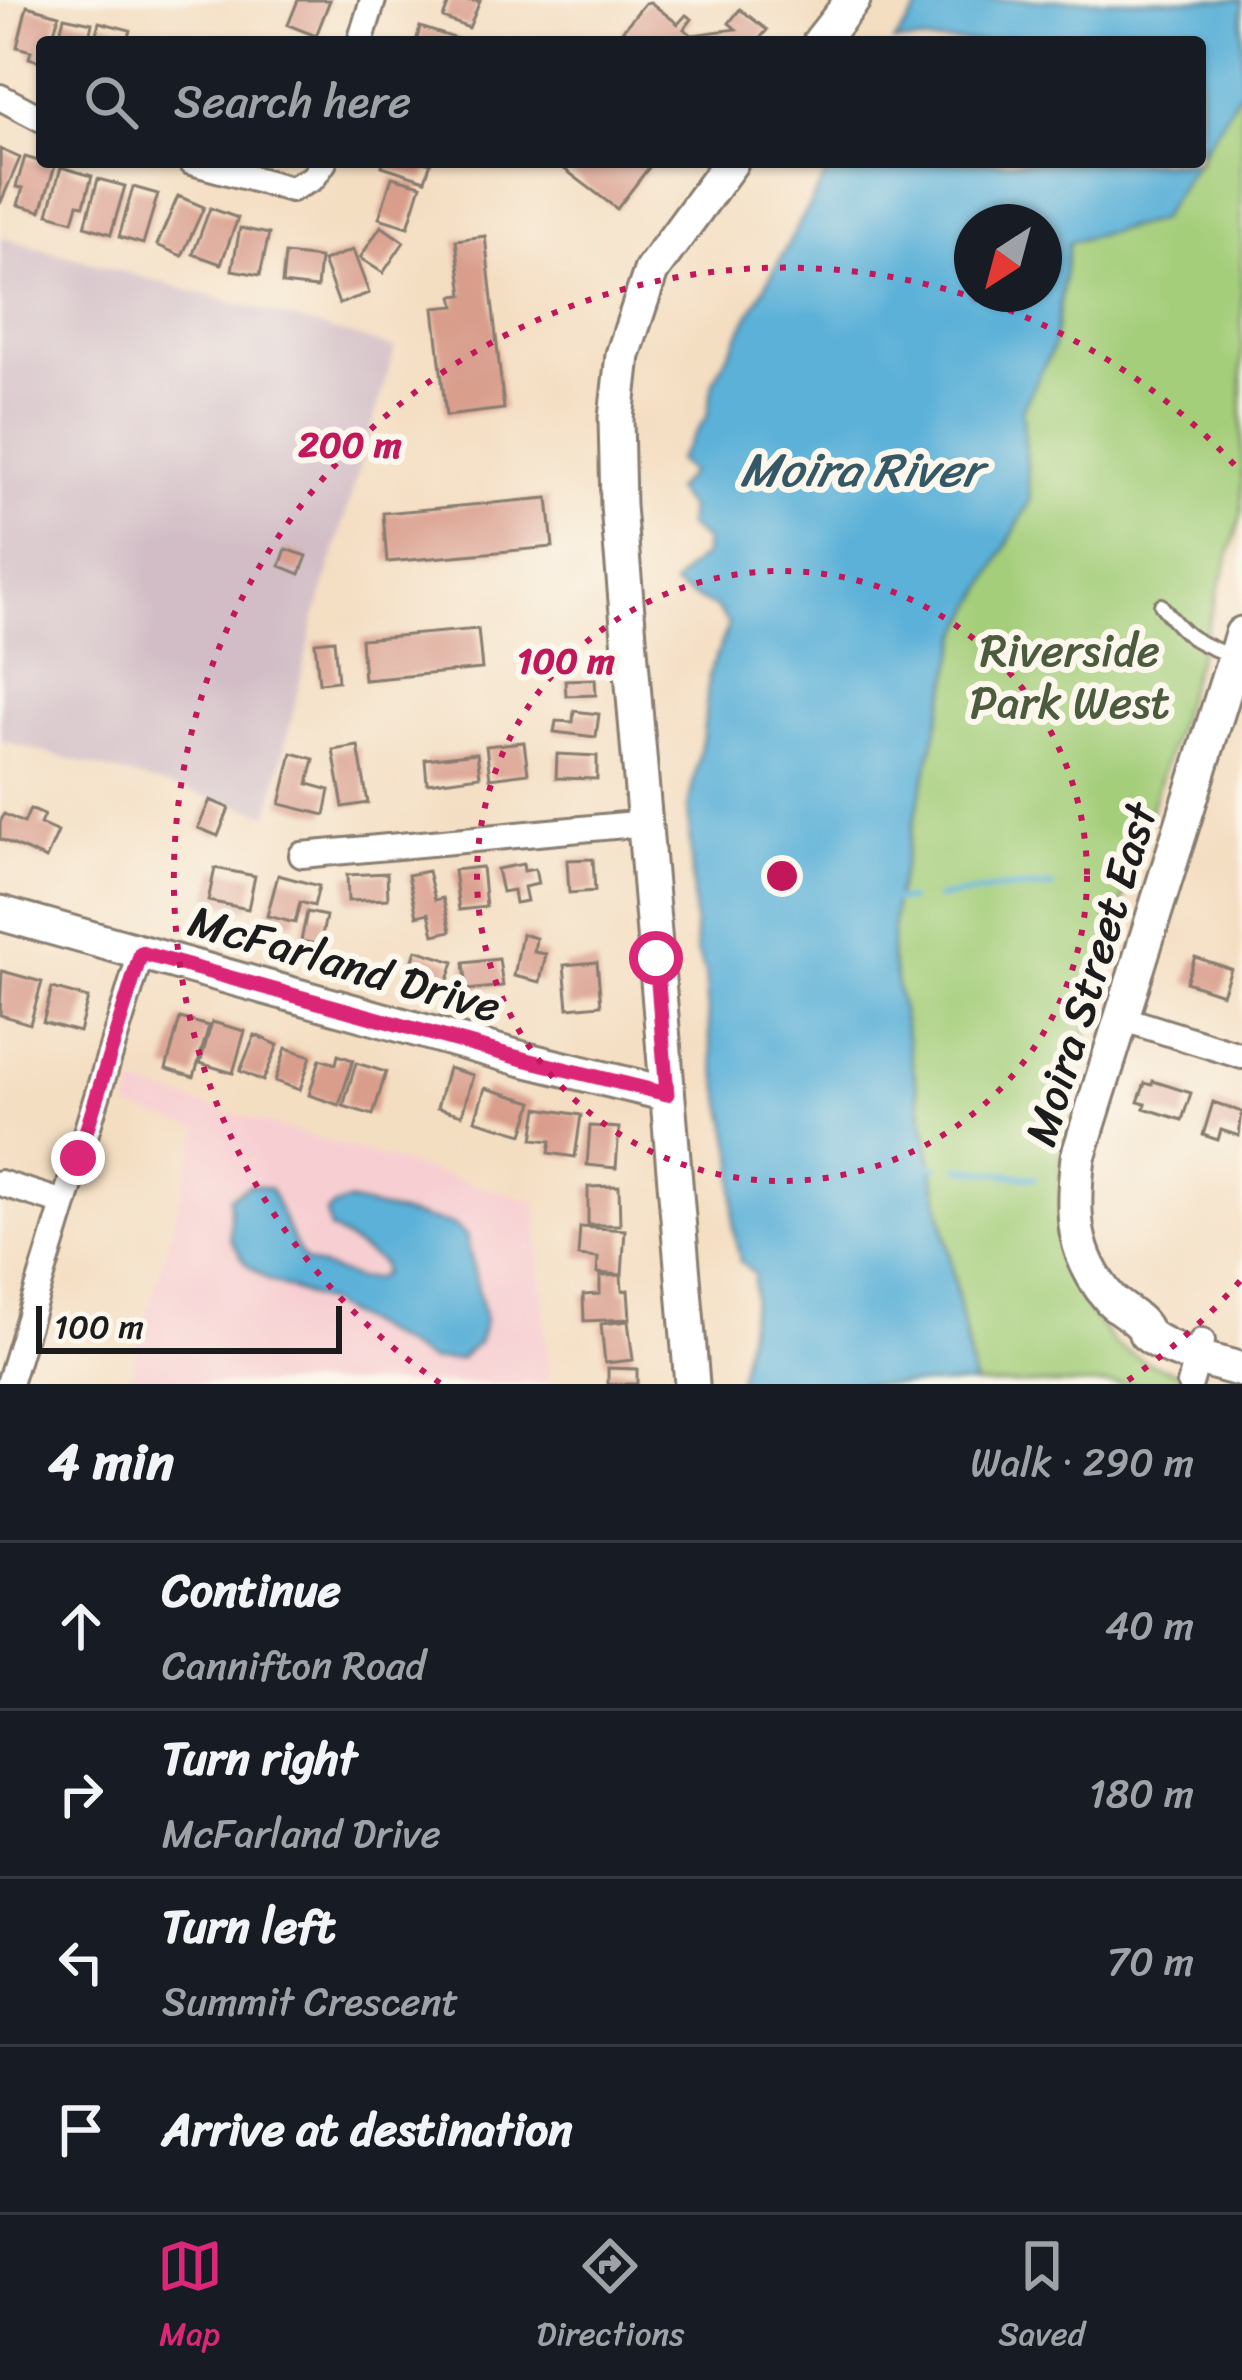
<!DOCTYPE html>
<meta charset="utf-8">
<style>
:root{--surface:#171b24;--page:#20242c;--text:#f1f3f6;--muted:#9ea1a6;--line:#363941;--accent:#db2777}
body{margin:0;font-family:Sriracha,sans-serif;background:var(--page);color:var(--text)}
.compass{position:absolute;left:954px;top:204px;width:108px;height:108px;border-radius:50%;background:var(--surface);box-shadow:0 3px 9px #0004;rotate:216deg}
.scale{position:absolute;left:36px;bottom:30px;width:306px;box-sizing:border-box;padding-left:12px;border:6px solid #1c1c1c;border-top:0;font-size:33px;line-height:42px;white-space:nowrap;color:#1c1c1c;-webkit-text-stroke:9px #fbf7ec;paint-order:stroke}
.stop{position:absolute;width:36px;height:36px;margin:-27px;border:9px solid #db2777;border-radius:50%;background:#fff}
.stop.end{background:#db2777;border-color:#fff;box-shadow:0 3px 12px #0008}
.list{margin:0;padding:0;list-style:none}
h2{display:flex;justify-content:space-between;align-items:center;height:156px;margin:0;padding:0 48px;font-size:51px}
h2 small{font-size:39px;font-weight:400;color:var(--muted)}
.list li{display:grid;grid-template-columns:78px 1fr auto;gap:36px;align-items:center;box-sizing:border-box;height:168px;padding:0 48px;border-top:3px solid var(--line)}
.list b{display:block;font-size:45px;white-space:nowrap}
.list p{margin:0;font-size:39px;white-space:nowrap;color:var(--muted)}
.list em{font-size:39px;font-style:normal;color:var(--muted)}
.icon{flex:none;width:66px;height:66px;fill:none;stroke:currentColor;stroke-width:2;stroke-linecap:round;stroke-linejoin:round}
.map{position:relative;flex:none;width:1242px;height:1384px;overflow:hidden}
.search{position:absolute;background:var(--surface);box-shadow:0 3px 9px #0004;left:36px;right:36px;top:36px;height:132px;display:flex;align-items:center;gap:30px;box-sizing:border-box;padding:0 42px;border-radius:12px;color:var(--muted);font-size:45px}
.sheet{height:828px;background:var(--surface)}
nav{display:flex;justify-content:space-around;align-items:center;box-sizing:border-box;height:168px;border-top:3px solid var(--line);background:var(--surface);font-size:33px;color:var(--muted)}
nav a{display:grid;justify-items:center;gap:6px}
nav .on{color:var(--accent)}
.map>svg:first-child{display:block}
.built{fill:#f7cfd2}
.industrial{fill:#d2bdc6}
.green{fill:#a4ce7a;stroke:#60754b;stroke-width:3}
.water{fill:#5bb1d8;stroke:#3c667a;stroke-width:3;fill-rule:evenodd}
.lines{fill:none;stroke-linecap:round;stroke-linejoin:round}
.stream{stroke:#5bb1d8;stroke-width:6}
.building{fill:#d99d8c}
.lane-casing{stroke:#887d6f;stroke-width:18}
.street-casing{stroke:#887d6f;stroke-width:30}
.secondary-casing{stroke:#887d6f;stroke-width:39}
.lane{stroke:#fff;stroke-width:12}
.street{stroke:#fff;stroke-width:24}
.secondary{stroke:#fff;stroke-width:33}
.route{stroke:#db2777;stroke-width:15}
.ring{fill:none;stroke:#c2185b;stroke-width:6;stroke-dasharray:6 12}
.labels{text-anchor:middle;stroke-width:12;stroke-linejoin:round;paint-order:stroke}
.park-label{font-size:45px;fill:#4c5a3d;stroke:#fbf7ec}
.street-label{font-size:45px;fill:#1c1c1c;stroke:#fbf7ec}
.water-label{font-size:48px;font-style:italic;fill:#355867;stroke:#fbf7ec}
.centre{fill:#c2185b;stroke:#fbf7ec;stroke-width:6}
.ring-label{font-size:36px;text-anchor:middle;font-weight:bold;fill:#c2185b;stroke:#fbf7ec;stroke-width:12;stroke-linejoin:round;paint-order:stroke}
</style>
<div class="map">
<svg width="1242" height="1384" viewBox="0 0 1242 1384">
<rect width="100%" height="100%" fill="#fbf7ec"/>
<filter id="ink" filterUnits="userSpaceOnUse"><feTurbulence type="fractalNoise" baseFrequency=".00833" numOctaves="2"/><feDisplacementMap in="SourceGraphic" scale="24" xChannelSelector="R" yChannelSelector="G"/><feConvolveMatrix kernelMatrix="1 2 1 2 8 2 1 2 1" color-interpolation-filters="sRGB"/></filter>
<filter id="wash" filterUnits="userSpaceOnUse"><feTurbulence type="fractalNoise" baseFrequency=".004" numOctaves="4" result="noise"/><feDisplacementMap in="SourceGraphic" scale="48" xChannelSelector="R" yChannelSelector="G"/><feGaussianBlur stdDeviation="2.7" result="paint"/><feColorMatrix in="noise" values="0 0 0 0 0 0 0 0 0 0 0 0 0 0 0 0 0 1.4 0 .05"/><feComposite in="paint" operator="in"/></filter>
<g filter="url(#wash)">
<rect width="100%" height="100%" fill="#f4dec2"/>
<path class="built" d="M 135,1085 L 536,1202 L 549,1384 L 127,1384 L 200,1129 L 128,1108 Z"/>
<path class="industrial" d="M 0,237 L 395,348 L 314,622 L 269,814 L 0,740 Z"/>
<path class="green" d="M 1242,88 L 1242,514 L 1096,987 L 1060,1164 L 1059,1216 L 1075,1278 L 1092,1314 L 1114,1344 L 1146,1362 L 1213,1384 L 975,1384 L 891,955 L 895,900 L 960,634 L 1030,501 L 1022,409 L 1053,348 L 1069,242 L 1159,220 L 1196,162 L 1200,162 L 1200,155 Z"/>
<path class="water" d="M 925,0 L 1242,0 L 1242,88 L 1200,155 L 1200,42 L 894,42 Z
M 833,162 L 1196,162 L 1159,220 L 1069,242 L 1053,348 L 1022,409 L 1030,501 L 960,634 L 895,900 L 891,955 L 974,1384 L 738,1384 L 754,1295 L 754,1274 L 740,1261 L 733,1227 L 735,1160 L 710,1041 L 705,973 L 696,949 L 688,807 L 703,736 L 709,674 L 729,625 L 717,609 L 673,586 L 686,570 L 705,555 L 705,540 L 687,526 L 689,509 L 674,490 L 690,473 L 677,460 L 707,416 L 713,382 ZM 1044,222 L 1044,294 L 972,294 L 972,222 Z
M 250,1185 L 270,1188 L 294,1243 L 305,1261 L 358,1279 L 376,1279 L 383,1273 L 382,1263 L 330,1229 L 326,1213 L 335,1206 L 348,1201 L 454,1225 L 466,1235 L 485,1321 L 478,1343 L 459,1359 L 431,1361 L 325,1302 L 268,1280 L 245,1263 L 230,1237 L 230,1197 Z"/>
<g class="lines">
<path class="stream" d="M 937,898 L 998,889 L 1052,887
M 895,900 L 909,900
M 931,1166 L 937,1167
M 959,1168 L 1035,1178"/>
</g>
<g id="blocks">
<path class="building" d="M 298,0 L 330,0 L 316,36 L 288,25 Z
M 450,0 L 480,1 L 469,28 L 443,18 Z
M 650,2 L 678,24 L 686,15 L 692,19 L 684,29 L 692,35 L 736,29 L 729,23 L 740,9 L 767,30 L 757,42 L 636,42 L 622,31 L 645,3 Z
M 27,6 L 59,15 L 51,42 L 42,42 L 42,62 L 29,58 L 31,51 L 17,47 Z
M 64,17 L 92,23 L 88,42 L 58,42 Z
M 99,22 L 130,30 L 127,42 L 94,42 Z
M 420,27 L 464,41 L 464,42 L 416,42 Z
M 0,149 L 20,158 L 0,204 Z
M 25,157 L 55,166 L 41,211 L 18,205 L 23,188 L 16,187 Z
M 383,162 L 431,162 L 425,180 L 382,166 Z
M 555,162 L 645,162 L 650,166 L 617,209 Z
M 61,167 L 92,176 L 84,205 L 78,204 L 73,221 L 48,214 Z
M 392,177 L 421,185 L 408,227 L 379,218 Z
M 98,179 L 125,186 L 111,234 L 85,226 Z
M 133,187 L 158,194 L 143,244 L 119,237 Z
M 178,196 L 204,207 L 182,256 L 157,245 Z
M 210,208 L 238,218 L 221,264 L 193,254 Z
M 381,226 L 404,242 L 383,273 L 360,258 Z
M 240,228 L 269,234 L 260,275 L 232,270 Z
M 485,236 L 504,409 L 446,416 L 434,308 L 455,306 L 453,296 L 463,295 L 456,240 Z
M 353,250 L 369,293 L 339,304 L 323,261 Z
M 285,254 L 320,258 L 317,288 L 282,284 Z
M 548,498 L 553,547 L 387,562 L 383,513 Z
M 286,549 L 307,556 L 300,574 L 280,566 Z
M 478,629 L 482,669 L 364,680 L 361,639 Z
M 334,640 L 338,681 L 319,683 L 315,642 Z
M 595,679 L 596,695 L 566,696 L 565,680 Z
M 574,711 L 599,714 L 596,737 L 554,732 L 556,721 L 573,722 Z
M 524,742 L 528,773 L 490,778 L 486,746 Z
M 358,746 L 368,803 L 343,807 L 333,750 Z
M 292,753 L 314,759 L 308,784 L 330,790 L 325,815 L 280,804 Z
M 477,753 L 480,776 L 427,783 L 425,759 Z
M 557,754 L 597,756 L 597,779 L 556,778 Z
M 210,800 L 229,808 L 218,836 L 198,828 Z
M 30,809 L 44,815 L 40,824 L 58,832 L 46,859 L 0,839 L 0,823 L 4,814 L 24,823 Z
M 593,859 L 595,891 L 569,893 L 567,860 Z
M 523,864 L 524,871 L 535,869 L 538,884 L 524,887 L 527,901 L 515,903 L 513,890 L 502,892 L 497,869 Z
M 482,867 L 486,907 L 459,910 L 454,870 Z
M 215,868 L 255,876 L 248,909 L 208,901 Z
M 428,871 L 435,900 L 443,898 L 451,931 L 434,935 L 429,913 L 417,916 L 408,875 Z
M 387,873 L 388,899 L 348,901 L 347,875 Z
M 278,875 L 319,886 L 314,906 L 300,902 L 295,923 L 267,916 Z
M 307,912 L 326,916 L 320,945 L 301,941 Z
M 522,934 L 536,938 L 534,952 L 546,954 L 540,982 L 514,976 Z
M 416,950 L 454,962 L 446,986 L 409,974 Z
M 1195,957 L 1231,969 L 1222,994 L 1186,982 Z
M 499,959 L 503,986 L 467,990 L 464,963 Z
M 597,962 L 601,1005 L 568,1008 L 564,965 Z
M 2,971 L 42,982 L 30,1024 L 0,1015 Z
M 52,988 L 88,998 L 79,1032 L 43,1022 Z
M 180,1018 L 209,1026 L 194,1077 L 166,1069 Z
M 212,1022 L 245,1031 L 233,1073 L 200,1063 Z
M 255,1035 L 278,1045 L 263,1081 L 240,1071 Z
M 286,1048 L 311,1056 L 300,1090 L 275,1081 Z
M 338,1055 L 353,1060 L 339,1105 L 309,1095 L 320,1059 L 336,1064 Z
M 356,1063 L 386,1072 L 373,1115 L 343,1106 Z
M 448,1068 L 473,1075 L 462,1115 L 437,1108 Z
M 1153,1081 L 1191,1093 L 1182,1120 L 1144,1108 L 1146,1104 L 1138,1102 L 1145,1083 L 1152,1085 Z
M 485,1088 L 533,1102 L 523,1134 L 475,1120 Z
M 1213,1102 L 1242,1112 L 1239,1136 L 1221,1130 L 1218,1140 L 1203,1135 Z
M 538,1108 L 581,1115 L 575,1157 L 549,1153 L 551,1141 L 533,1139 Z
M 590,1126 L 619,1128 L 616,1168 L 587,1165 Z
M 619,1186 L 620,1225 L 588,1225 L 588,1187 Z
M 580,1227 L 625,1230 L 622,1275 L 597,1273 L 598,1258 L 578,1256 Z
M 621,1275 L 622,1291 L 628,1290 L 630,1319 L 584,1321 L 583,1295 L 600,1294 L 600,1276 Z
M 628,1321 L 633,1360 L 605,1363 L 601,1324 Z
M 608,1368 L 637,1369 L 637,1384 L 608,1384 Z"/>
</g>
</g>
<g filter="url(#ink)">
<use href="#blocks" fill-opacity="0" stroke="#887d6f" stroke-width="3"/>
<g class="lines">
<defs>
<path id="lane" d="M 1161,605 C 1186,638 1195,642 1234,657"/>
<path id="street" d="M 360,42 L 373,0
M 0,97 L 42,119
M 191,162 L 291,189 L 313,178 L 324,162
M 302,855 L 646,823
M 1121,1018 L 1242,1056
M 0,1183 L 64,1203
M 9,1384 L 141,953
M 1190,1384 L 1202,1341"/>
<path id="secondary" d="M 820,42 L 853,0
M 1242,634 L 1078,1157 C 1071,1213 1072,1256 1111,1300 C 1120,1309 1132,1314 1141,1324 C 1150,1335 1140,1330 1152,1338 C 1178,1355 1213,1361 1242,1370
M 0,913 L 523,1059 L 667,1094
M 692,1384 L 618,506 L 616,418 L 623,355 L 651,271 L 731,162"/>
</defs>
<use href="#lane" class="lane-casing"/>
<use href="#street" class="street-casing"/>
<use href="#secondary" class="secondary-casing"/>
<use href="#lane" class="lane"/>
<use href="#street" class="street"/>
<use href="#secondary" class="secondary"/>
</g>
</g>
<g class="lines" filter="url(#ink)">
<path class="route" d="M 78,1158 L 141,953 L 523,1059 L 667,1094 L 656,958"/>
</g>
<g class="ring">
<circle cx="782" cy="876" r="305"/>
<path d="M1240 1281A611 611 0 0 1 1124 1383M440 1383A611 611 0 1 1 1240 471"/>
</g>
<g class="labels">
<g class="park-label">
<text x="1070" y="666">Riverside<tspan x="1070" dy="52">Park West</tspan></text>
</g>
<g class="street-label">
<text transform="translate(345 963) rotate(16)" y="16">McFarland Drive</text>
<text transform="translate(1090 974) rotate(-73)" y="16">Moira Street East</text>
</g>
<g class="water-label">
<text x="861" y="486">Moira River</text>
</g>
</g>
<circle cx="782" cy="876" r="18" class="centre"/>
<g class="ring-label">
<text x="350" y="457">200 m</text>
<text x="566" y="673">100 m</text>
</g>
</svg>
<svg class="compass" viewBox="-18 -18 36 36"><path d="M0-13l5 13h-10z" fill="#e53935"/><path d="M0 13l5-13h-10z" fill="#9ea1a6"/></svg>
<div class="scale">100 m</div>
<div class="stop" style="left:656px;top:958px"></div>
<div class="stop end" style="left:78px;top:1158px"></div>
<div class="search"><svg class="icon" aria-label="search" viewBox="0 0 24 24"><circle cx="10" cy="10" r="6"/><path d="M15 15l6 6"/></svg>Search here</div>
</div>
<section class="sheet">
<h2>4 min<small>Walk · 290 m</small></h2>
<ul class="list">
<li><svg class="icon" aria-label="ahead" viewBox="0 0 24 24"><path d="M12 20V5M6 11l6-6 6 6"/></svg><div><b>Continue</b><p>Cannifton Road</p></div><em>40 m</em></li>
<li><svg class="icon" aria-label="right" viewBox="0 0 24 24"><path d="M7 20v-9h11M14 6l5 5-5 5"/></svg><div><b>Turn right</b><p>McFarland Drive</p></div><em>180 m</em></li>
<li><svg class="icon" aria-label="left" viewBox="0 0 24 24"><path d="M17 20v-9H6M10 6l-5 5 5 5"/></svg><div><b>Turn left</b><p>Summit Crescent</p></div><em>70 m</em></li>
<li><svg class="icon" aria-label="arrive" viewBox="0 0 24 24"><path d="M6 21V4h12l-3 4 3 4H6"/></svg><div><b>Arrive at destination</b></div></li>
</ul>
</section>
<nav>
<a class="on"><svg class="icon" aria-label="map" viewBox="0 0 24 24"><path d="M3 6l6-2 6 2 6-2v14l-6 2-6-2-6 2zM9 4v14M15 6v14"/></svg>Map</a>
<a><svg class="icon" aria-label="directions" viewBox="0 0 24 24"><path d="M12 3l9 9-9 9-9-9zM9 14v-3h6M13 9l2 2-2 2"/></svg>Directions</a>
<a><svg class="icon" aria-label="saved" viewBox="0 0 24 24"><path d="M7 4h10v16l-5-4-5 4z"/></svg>Saved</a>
</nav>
